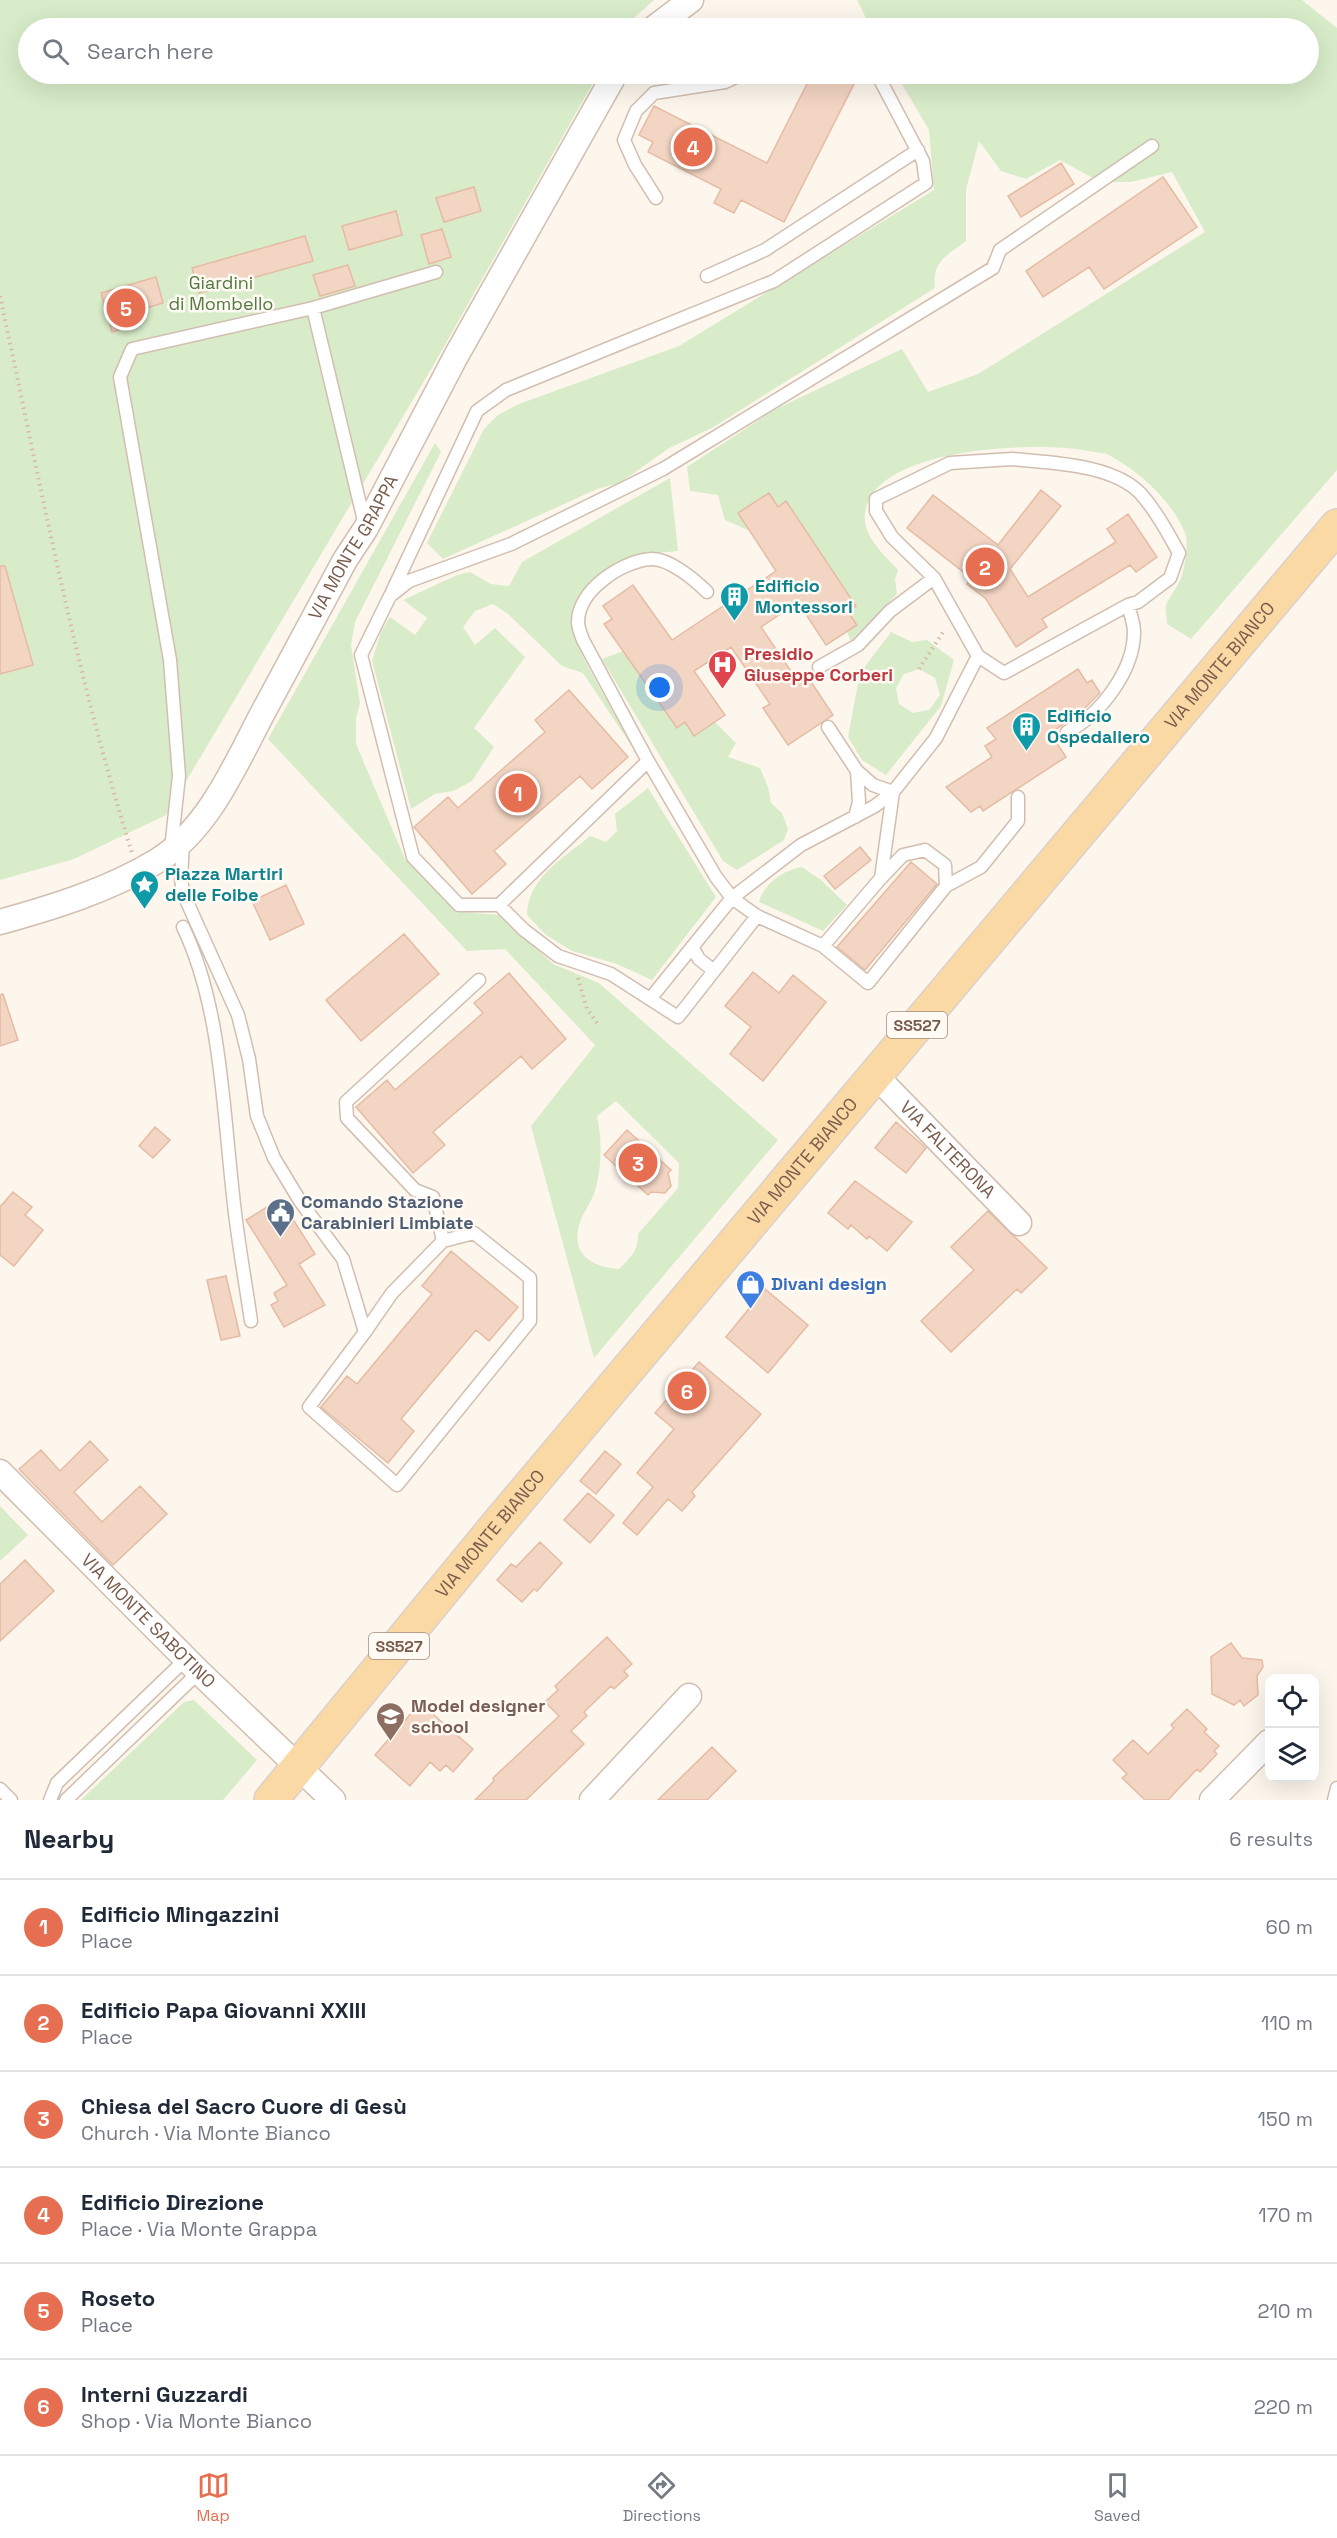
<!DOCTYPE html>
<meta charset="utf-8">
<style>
:root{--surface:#fff;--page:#f6f6f7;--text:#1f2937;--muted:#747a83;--line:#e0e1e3;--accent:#e76f51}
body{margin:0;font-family:"Space Grotesk",sans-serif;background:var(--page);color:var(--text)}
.controls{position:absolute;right:18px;bottom:18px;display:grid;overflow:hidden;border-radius:12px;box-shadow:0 6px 24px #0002}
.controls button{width:54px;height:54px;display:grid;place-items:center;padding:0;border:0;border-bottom:2px solid var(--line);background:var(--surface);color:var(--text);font:30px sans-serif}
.you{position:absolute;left:660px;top:688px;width:21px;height:21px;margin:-15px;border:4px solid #fff;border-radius:50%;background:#1a73e8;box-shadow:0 0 0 9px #1a73e833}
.badge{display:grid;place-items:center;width:39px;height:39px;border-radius:50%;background:var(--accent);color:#fff;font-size:20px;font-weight:700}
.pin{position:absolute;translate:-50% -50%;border:3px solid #fff;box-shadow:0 2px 6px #0006}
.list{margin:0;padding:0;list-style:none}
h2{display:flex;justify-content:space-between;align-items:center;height:78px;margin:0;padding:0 24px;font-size:26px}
h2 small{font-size:20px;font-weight:400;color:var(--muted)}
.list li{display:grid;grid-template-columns:39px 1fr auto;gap:18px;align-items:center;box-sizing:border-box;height:96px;padding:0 24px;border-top:2px solid var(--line)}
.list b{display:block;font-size:22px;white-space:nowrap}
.list p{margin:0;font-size:20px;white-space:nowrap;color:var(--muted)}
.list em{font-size:20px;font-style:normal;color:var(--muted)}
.icon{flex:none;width:33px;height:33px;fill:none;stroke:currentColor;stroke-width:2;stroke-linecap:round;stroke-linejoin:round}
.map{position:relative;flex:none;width:1337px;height:1800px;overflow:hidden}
.search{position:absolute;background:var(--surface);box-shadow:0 6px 24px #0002;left:18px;right:18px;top:18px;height:66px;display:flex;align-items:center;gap:15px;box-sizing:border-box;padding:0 21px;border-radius:33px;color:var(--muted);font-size:22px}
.sheet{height:654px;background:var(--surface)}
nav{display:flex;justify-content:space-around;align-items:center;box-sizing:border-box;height:84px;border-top:2px solid var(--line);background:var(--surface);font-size:16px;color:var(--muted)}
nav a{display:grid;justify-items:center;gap:3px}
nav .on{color:var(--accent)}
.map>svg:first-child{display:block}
.green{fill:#d8ecc9;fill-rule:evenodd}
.building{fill:#f3d5c3;stroke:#e6bba3;stroke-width:1.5}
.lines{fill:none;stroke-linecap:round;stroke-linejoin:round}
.service-casing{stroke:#d1beb0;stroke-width:15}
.minor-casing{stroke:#d1beb0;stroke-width:27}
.primary-casing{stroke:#dad1cd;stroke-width:36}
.path{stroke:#d9b8a5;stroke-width:4;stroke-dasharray:1.5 4.5;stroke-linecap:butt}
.service{stroke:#fff;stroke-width:12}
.minor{stroke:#fff;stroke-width:24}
.primary{stroke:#fbd9a5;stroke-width:33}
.labels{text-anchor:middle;stroke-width:5;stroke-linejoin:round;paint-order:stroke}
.shield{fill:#fffaf3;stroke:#a28b7f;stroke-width:1.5}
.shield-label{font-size:16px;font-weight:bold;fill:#7a5c4d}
.park-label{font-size:18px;fill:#537a41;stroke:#fffaf3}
.street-label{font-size:18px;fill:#7a5c4d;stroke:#fffaf3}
.culture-label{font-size:18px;font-weight:bold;fill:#0d838f;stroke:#fffaf3;text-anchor:start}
.health-label{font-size:18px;font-weight:bold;fill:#be3a42;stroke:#fffaf3;text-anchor:start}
.service-label{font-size:18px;font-weight:bold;fill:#4e5e75;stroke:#fffaf3;text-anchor:start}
.shop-label{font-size:18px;font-weight:bold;fill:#366cbe;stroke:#fffaf3;text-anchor:start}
.education-label{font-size:18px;font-weight:bold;fill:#785e54;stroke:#fffaf3;text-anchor:start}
</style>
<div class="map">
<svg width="1337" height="1800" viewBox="0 0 1337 1800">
<rect width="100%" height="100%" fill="#fdf6ec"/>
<path class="green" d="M 0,0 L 654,0 L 623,28 L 28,28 L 28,74 L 598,74 L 433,366 L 166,815 L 74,859 L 0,880 Z
M 857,0 L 1302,0 L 1337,28 L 1337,470 L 1191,639 L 1167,624 C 1167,618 1165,611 1166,606 C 1169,596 1178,587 1181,578 C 1185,568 1189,541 1185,533 C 1173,502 1139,471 1109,455 C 1102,452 1091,452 1083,450 C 1034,442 881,447 866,508 C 859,534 883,553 898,570 L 895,579 L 897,594 L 851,641 L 847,632 L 857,625 L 848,612 L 856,606 L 786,502 L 778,507 L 768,493 L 738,513 L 750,531 L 725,520 L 718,495 L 690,491 L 687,467 L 774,410 L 902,349 L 928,392 L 978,374 L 1205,232 L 1172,172 L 1131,182 L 1100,182 L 1060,160 L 1026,179 L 1001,171 L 979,141 L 966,189 L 966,241 C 946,256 932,261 935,288 L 712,428 L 669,448 L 620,483 L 597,489 L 443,559 L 427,543 L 484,429 L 498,415 L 519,404 L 679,346 L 934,190 L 929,130 L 896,74 L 1308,74 L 1308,28 L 871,28 Z
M 435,443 L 441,452 L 355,622 L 351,645 L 360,703 L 356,718 L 356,744 L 405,859 L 461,912 L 500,915 L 553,964 L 599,983 L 778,1140 L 594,1358 L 531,1126 L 595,1045 L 505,949 L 467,951 L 268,739 ZM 616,1101 L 679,1163 L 678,1188 L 638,1234 C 639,1250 630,1258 619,1269 C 597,1267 573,1258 578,1230 C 580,1215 593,1202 596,1187 C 602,1164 602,1139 597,1116 Z
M 670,478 L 678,551 L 633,555 L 584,590 L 574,615 L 574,635 L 585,661 L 633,748 L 583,673 L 562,666 L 508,614 L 493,604 L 475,611 L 463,627 L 475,645 L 495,628 L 525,657 L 474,728 L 494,747 L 472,781 L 453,791 L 435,794 L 411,809 L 372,661 L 381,632 L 390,617 L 415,635 L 427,618 L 403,600 L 457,575 L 470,572 L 491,584 L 509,586 L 522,562 Z
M 891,632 L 912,642 L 927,640 L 954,660 L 941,706 L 886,775 L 862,760 L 848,737 L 860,673 ZM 919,669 L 935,678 L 940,695 L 929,710 L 913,713 L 899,704 L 896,688 L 904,674 Z
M 623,651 L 677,728 L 685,722 L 695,736 L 715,722 L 736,743 L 728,757 L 760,768 L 768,787 L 771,803 L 782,813 L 788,829 L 784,840 L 737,870 L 723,861 L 602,659 Z
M 648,788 L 716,897 L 652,980 L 617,964 L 572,951 L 546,935 L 527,915 C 528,877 563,859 590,836 L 606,842 L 617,831 L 615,814 Z
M 802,867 L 821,880 L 847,905 L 823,931 L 759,902 C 764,883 784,870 802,867 Z
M 0,1506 L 28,1535 L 0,1561 Z
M 194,1700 L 257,1760 L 223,1800 L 81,1800 L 184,1702 Z"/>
<path class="building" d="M 812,74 L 849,74 L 846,78 L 855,82 L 784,222 L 741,200 L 734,213 L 714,203 L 721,189 L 648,152 L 653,142 L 639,135 L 654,106 L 767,163 Z
M 1061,163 L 1074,184 L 1021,217 L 1008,196 Z
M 1163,177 L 1197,227 L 1104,289 L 1089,267 L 1043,297 L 1026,271 Z
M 474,187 L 481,211 L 444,222 L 436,198 Z
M 396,211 L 402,235 L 349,250 L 342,226 Z
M 442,229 L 451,257 L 429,264 L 421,235 Z
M 305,236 L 313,261 L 199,293 L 192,268 Z
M 348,265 L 355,286 L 320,296 L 313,275 Z
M 156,277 L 163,303 L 130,313 L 134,325 L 112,332 L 101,293 Z
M 1041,490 L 1061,506 L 1010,569 L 1028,597 L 1116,542 L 1107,529 L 1128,514 L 1157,557 L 1136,572 L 1130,565 L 1042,619 L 1047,627 L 1016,647 L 986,599 L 967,584 L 971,578 L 907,528 L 933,495 L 998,545 Z
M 769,493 L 778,507 L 786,501 L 856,606 L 848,612 L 857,625 L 826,645 L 798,602 L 761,627 L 799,683 L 808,677 L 833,715 L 788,745 L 763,708 L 770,704 L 731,647 L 694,671 L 725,715 L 694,736 L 685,722 L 677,728 L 604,624 L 612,619 L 603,606 L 633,585 L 672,640 L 776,571 L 738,513 Z
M 0,566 L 5,566 L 33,665 L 0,674 Z
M 1078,669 L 1087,683 L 1092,680 L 1100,693 L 1079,714 L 1050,733 L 1066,757 L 983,811 L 980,806 L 971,812 L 946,787 L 992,757 L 985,746 L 996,739 L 987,728 Z
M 569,690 L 628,757 L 592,789 L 580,776 L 494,851 L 506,864 L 472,894 L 414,827 L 448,797 L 458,808 L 545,732 L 535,720 Z
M 860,847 L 871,860 L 835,889 L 824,876 Z
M 911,862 L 937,884 L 865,970 L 837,947 Z
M 286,885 L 304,924 L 270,940 L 252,901 Z
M 404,934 L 439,974 L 361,1041 L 326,1000 Z
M 753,972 L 779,993 L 793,975 L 826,1002 L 763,1081 L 730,1054 L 751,1027 L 725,1006 Z
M 509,973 L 566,1039 L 532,1069 L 521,1056 L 433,1132 L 445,1145 L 413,1173 L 356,1107 L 387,1080 L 395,1090 L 483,1013 L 474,1003 Z
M 3,994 L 18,1040 L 0,1046 L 0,995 Z
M 896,1122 L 926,1148 L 906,1173 L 875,1148 Z
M 155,1127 L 170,1140 L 153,1158 L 139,1146 Z
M 627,1130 L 671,1170 L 668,1173 L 671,1186 L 665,1193 L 651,1192 L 648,1195 L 604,1155 Z
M 855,1181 L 912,1222 L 887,1251 L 869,1236 L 867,1239 L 851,1225 L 848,1229 L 828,1213 Z
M 13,1192 L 32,1207 L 25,1215 L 43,1230 L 14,1266 L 0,1255 L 0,1207 Z
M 280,1199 L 315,1254 L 299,1264 L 325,1305 L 284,1327 L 271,1305 L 278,1301 L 274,1293 L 287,1285 L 246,1220 Z
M 988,1211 L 1047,1268 L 1021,1293 L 1017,1289 L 951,1352 L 921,1321 L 974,1270 L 951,1247 Z
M 451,1251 L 518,1307 L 489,1341 L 476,1330 L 401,1419 L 414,1431 L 388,1463 L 321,1407 L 347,1376 L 357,1384 L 432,1294 L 422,1286 Z
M 226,1276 L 240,1336 L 221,1340 L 207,1280 Z
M 765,1289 L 808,1325 L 768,1373 L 726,1337 Z
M 699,1362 L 761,1414 L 692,1492 L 695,1496 L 682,1511 L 668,1499 L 637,1535 L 623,1523 L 653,1487 L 637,1473 L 674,1429 L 655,1413 Z
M 90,1441 L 108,1460 L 74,1492 L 102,1522 L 140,1486 L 167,1514 L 113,1565 L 19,1469 L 41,1450 L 60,1471 Z
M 605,1451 L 621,1464 L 596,1494 L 580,1481 Z
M 588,1493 L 614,1515 L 590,1543 L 564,1520 Z
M 540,1542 L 562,1563 L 537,1591 L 534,1589 L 522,1602 L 497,1580 L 511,1564 L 516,1567 Z
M 25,1560 L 54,1591 L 0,1641 L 0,1584 Z
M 607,1637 L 632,1664 L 624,1671 L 628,1676 L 614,1689 L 611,1686 L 584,1712 L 587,1716 L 571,1731 L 584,1744 L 526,1800 L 475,1800 L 494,1781 L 493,1778 L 559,1716 L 545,1702 L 558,1690 L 555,1686 Z
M 1231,1643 L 1242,1658 L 1262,1660 L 1263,1667 L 1257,1676 L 1258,1695 L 1244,1706 L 1240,1700 L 1234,1705 L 1212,1694 L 1211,1657 Z
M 420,1703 L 473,1749 L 453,1772 L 446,1765 L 440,1771 L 430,1762 L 410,1786 L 375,1755 Z
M 1187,1709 L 1207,1729 L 1204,1732 L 1219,1746 L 1214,1751 L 1217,1754 L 1200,1772 L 1197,1769 L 1168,1800 L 1145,1800 L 1122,1778 L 1127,1774 L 1113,1760 L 1133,1740 L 1148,1754 L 1174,1728 L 1171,1725 Z
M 712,1747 L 736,1771 L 707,1800 L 658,1800 Z"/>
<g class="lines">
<defs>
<path id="service" d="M 816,28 L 827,28
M 656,198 L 635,165 L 624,140 L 636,111 L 654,93 L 725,82 L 742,74
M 707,276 L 765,250 L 918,150
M 313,308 L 436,272
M 1012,459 C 1051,463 1113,464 1141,494 C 1156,511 1168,533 1179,553 L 1170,578 L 1138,602 L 1128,605 L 1004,673 L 978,656 L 934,578 L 892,537 L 876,511 L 876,499 L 950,463 Z
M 392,592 L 477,411 L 506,390 L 774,281 L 926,183 L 923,161 L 877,74
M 707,592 C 695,580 669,558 651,559 C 622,561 578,590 578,622 C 578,627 581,635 583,640 L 648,761 L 716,877 L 732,898 L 757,916 L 823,946
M 819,667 L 858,645 L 890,611 L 934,578
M 828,727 L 857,771
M 1067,732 C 1100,715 1134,671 1134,632 C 1134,623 1130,613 1128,605
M 855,817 L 859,802 L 857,771 L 873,785 L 893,792 L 881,878 L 823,946 L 868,983 L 946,886 L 981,867 L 1018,821 L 1018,797
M 183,843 L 181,878 L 183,893 L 238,1015 L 249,1059 L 257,1116 L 274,1158 L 300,1201 L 343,1259 L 365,1332 L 309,1407 L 397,1485 L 530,1321 L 530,1278 L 474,1233 L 443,1241 L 392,1293 L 365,1332
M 171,849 L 179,776 L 170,660 L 120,377 L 132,349 L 313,308 L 365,525
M 881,878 L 903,855 L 925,850 L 945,865 L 946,886
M 499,905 L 648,761
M 757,916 L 678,1017 L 611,974 L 558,956 L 524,930 L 499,905 L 459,905 L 413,857 L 361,655 L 390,596 L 409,581 L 511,544 L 663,469 L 993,268 L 1000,250 L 1152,146
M 183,927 C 221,1006 223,1108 233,1195 C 237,1237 245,1279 251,1321
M 692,947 L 699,959 L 714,971
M 650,999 L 732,898 L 801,845 L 875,806 L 893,792 L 936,738 L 978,656
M 443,1241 L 433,1197 L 415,1190 L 347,1118 L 346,1102 L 479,980
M 0,1789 L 11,1800
M 50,1800 L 57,1783 L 186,1659
M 66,1800 L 199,1672
M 1334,1800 L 1337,1788"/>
<g id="minor">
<path d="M 654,28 L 691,0"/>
<path id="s1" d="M 0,922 C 54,907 109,890 157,861 C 211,828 238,758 267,705 C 293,657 319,608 345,560 L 366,528 L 456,356 L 615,74"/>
<path id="s2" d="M 875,1075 L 1019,1223"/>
<path id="s3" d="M 0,1472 L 199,1672 L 333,1800"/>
<path d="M 592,1800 L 689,1696"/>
<path d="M 1212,1800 L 1269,1742"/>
</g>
<g id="primary">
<path id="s4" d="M 271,1800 L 497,1525 L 1337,526"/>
</g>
</defs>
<use href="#service" class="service-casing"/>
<use href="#minor" class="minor-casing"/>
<use href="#primary" class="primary-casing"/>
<path class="path" d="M 0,296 C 40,482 75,671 132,853
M 919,669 L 945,629
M 578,978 L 587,1009 L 597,1023"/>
<use href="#service" class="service"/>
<use href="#minor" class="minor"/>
<use href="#primary" class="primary"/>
</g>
<defs>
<symbol id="building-pin" viewBox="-11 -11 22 30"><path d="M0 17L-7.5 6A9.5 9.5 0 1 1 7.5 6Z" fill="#0f9aa8" stroke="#fffaf3"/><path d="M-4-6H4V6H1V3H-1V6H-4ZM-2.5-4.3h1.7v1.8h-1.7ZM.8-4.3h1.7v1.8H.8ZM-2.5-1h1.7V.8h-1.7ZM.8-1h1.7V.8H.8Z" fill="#fff"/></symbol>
<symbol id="hospital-pin" viewBox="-11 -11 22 30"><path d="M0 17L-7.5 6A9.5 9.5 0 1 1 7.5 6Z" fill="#e0444e" stroke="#fffaf3"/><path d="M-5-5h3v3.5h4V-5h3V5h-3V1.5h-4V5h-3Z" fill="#fff"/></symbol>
<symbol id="sight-pin" viewBox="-11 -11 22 30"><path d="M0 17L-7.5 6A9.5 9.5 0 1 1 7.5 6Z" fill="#0f9aa8" stroke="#fffaf3"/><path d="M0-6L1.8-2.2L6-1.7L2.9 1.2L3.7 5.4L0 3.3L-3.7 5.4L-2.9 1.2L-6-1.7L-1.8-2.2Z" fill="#fff"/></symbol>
<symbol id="civic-pin" viewBox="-11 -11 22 30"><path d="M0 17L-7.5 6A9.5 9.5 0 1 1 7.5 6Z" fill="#5c6f8a" stroke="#fffaf3"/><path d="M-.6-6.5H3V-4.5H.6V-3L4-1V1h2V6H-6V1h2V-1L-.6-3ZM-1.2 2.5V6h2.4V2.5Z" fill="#fff"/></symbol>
<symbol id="shop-pin" viewBox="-11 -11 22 30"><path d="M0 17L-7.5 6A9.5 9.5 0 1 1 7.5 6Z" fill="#3f7fe0" stroke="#fffaf3"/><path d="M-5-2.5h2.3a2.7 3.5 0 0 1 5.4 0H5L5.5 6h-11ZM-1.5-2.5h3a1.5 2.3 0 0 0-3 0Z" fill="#fff"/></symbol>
<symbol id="school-pin" viewBox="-11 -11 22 30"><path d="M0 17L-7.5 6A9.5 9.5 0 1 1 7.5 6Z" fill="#8d6e63" stroke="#fffaf3"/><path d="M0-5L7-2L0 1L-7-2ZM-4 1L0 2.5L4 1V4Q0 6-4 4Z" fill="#fff"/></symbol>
</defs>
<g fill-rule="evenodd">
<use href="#building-pin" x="718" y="580" width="33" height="45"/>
<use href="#hospital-pin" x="706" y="648" width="33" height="45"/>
<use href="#building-pin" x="1010" y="710" width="33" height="45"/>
<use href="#sight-pin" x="128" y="868" width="33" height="45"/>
<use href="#civic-pin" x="264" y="1196" width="33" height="45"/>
<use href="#shop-pin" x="734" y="1268" width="33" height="45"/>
<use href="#school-pin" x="374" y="1700" width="33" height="45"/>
</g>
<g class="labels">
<g class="shield">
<rect x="887" y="1012" width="60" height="26" rx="4.5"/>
<rect x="369" y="1633" width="60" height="26" rx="4.5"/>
</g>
<g class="shield-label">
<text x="917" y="1031">SS527</text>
<text x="399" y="1652">SS527</text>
</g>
<g class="park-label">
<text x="221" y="289">Giardini<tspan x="221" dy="21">di Mombello</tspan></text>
</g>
<g class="street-label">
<text dy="6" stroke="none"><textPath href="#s1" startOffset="542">VIA MONTE GRAPPA</textPath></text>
<text dy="6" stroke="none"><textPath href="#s4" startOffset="1479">VIA MONTE BIANCO</textPath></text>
<text dy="6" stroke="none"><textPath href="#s2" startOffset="104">VIA FALTERONA</textPath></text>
<text dy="6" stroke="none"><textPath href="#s4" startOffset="831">VIA MONTE BIANCO</textPath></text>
<text dy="6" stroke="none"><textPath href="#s4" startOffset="345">VIA MONTE BIANCO</textPath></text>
<text dy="6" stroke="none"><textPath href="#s3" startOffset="210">VIA MONTE SABOTINO</textPath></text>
</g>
<g class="culture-label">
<text x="755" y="592">Edificio<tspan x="755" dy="21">Montessori</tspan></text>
<text x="1047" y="722">Edificio<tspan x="1047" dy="21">Ospedaliero</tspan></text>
<text x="165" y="880">Piazza Martiri<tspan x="165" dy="21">delle Foibe</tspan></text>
</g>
<g class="health-label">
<text x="744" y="660">Presidio<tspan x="744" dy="21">Giuseppe Corberi</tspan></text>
</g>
<g class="service-label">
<text x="301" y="1208">Comando Stazione<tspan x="301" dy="21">Carabinieri Limbiate</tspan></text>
</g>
<g class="shop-label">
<text x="771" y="1290">Divani design</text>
</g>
<g class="education-label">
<text x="411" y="1712">Model designer<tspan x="411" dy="21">school</tspan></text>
</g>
</g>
</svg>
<div class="controls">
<button><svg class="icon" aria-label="locate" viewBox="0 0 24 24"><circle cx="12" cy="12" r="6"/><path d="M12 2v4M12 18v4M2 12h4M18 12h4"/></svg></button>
<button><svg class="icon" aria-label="layers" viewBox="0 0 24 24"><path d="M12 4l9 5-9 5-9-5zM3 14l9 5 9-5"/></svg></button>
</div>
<div class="you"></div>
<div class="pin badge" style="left:518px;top:793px">1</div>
<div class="pin badge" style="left:985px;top:567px">2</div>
<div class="pin badge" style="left:638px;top:1163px">3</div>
<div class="pin badge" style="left:693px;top:147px">4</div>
<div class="pin badge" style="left:126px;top:308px">5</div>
<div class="pin badge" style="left:687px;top:1391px">6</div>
<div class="search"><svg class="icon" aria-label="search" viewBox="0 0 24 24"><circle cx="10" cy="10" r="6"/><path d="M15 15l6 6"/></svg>Search here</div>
</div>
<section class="sheet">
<h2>Nearby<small>6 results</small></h2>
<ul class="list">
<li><span class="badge">1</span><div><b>Edificio Mingazzini</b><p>Place</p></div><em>60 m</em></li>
<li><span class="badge">2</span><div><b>Edificio Papa Giovanni XXIII</b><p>Place</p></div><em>110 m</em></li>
<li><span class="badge">3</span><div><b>Chiesa del Sacro Cuore di Gesù</b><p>Church · Via Monte Bianco</p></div><em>150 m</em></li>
<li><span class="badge">4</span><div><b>Edificio Direzione</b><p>Place · Via Monte Grappa</p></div><em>170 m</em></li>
<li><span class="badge">5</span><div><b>Roseto</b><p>Place</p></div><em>210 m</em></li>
<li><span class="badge">6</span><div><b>Interni Guzzardi</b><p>Shop · Via Monte Bianco</p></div><em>220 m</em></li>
</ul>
</section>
<nav>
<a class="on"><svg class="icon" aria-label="map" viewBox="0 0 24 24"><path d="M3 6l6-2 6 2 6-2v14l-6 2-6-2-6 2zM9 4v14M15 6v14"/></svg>Map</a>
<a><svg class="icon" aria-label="directions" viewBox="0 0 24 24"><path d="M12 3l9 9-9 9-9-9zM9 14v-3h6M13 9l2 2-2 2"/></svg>Directions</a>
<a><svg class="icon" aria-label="saved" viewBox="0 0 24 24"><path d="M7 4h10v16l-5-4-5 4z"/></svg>Saved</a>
</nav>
